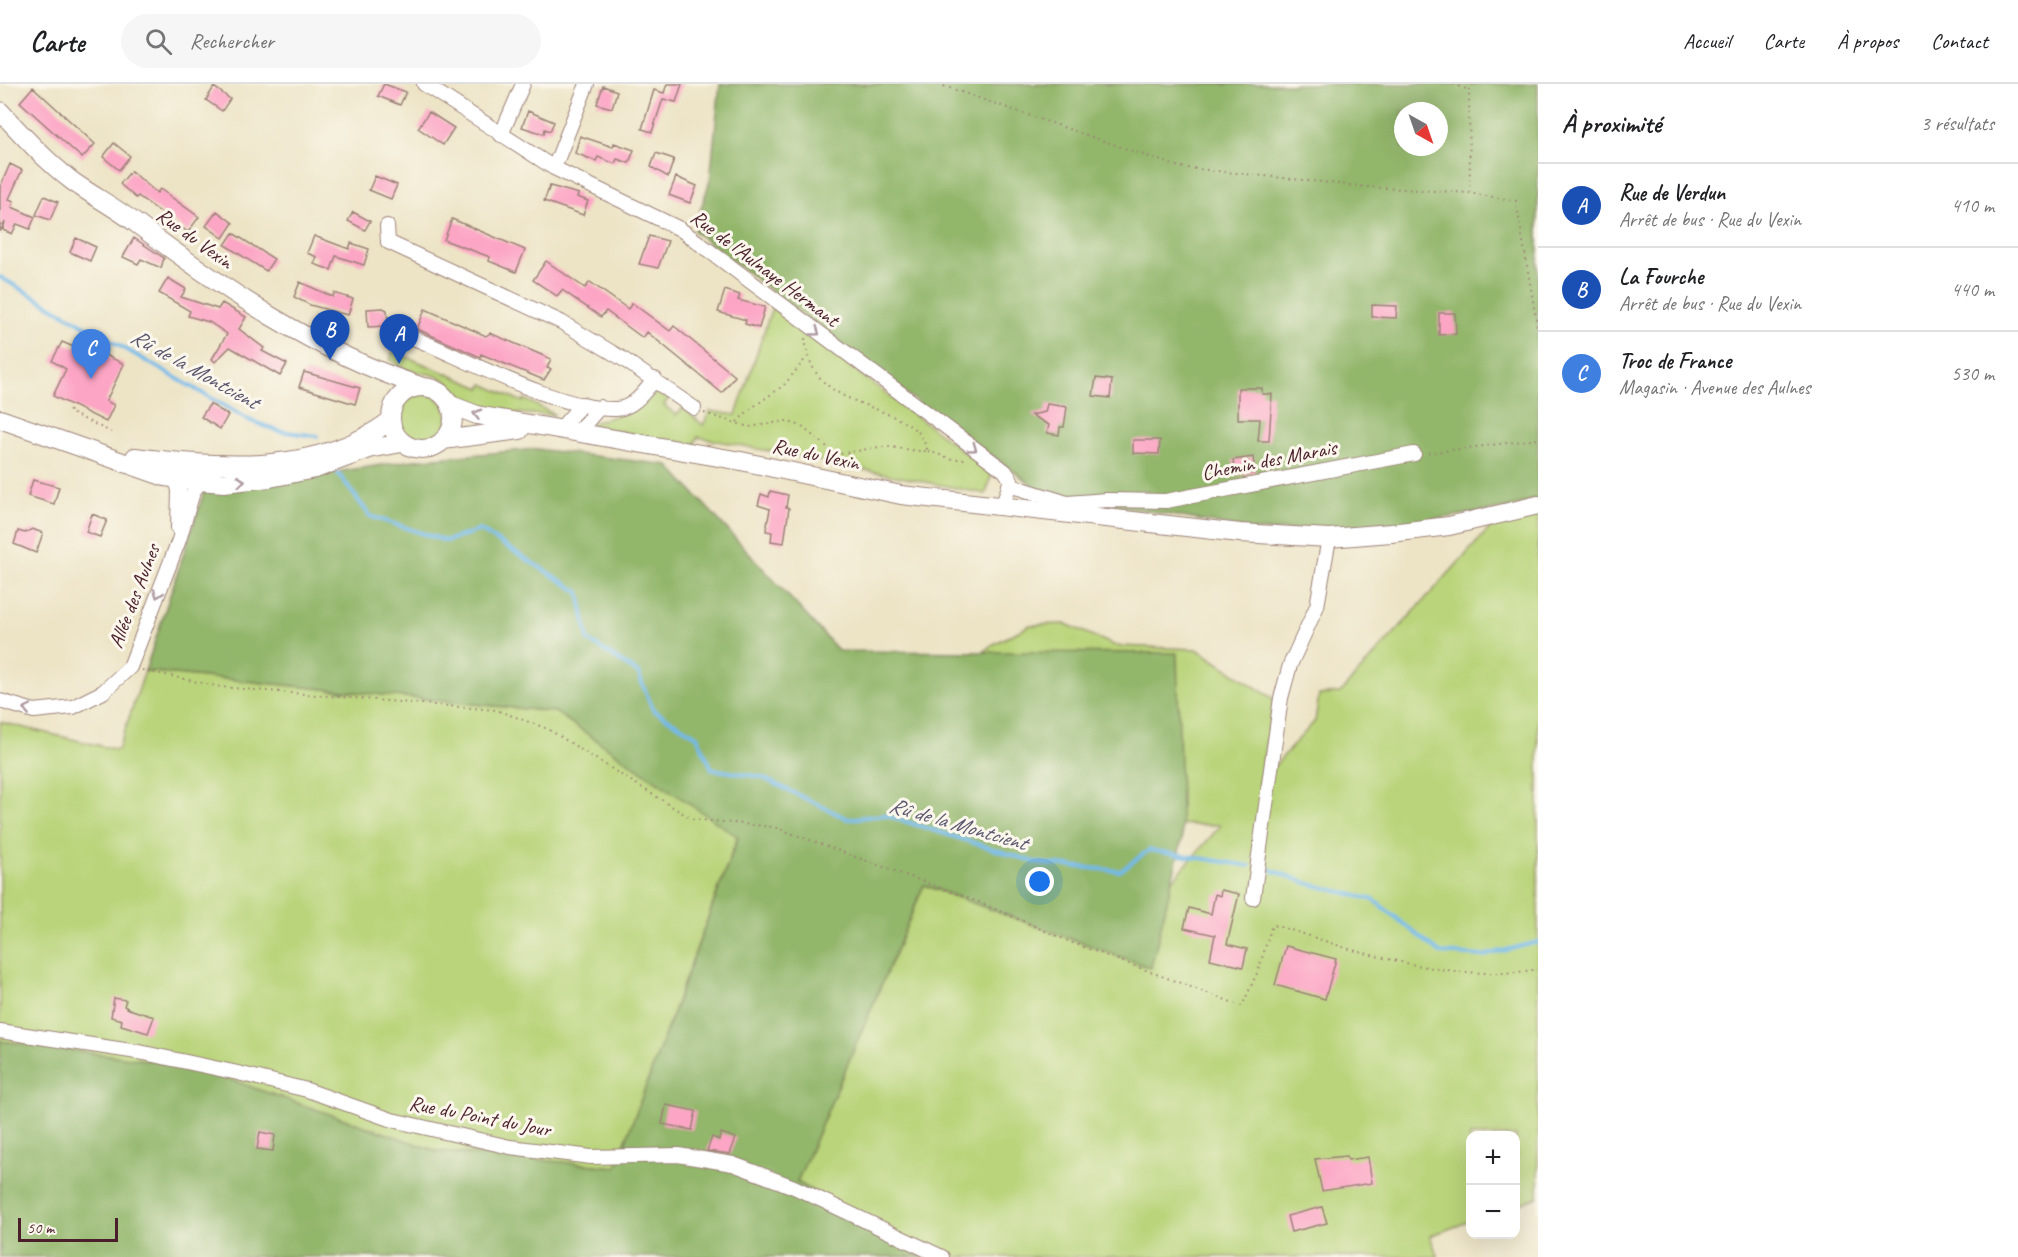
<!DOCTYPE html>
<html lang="fr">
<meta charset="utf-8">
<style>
:root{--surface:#fff;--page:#f6f6f6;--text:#202124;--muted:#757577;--line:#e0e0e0;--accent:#ea580c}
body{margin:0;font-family:Caveat,sans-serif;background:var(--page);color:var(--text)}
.controls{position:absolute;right:18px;bottom:18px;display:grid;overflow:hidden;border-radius:12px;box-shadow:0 6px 24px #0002}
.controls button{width:54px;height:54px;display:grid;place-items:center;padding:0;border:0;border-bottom:2px solid var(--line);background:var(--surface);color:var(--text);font:30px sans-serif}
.compass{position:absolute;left:1394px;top:18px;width:54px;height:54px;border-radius:50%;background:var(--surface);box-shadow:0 6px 24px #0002;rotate:140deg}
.scale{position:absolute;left:18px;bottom:15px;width:100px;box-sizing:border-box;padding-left:6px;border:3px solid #4a1f2b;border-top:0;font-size:16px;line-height:21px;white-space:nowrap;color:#4a1f2b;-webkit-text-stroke:4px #fbf7ec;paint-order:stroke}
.you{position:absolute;left:1040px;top:798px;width:21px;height:21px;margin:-15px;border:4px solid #fff;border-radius:50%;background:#1a73e8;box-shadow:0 0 0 9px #1a73e833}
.badge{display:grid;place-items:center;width:39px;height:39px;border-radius:50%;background:var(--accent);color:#fff;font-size:20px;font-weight:700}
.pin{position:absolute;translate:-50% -50px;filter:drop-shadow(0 2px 3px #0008)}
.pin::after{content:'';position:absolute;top:32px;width:21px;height:18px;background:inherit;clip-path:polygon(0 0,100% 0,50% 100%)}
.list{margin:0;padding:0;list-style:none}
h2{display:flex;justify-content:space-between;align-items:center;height:78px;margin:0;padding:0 24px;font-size:26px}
h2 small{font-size:20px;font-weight:400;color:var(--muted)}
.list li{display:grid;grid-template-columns:39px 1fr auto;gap:18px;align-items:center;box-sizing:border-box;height:84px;padding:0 24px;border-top:2px solid var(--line)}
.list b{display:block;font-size:22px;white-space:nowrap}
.list p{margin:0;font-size:20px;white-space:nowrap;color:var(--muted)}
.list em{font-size:20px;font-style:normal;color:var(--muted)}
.icon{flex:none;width:33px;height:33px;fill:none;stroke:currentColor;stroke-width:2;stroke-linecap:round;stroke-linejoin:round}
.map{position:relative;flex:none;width:1538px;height:1173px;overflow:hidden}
header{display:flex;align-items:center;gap:36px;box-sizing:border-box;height:84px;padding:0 30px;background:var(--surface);border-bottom:2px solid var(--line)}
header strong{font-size:28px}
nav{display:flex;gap:33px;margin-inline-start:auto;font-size:21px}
.search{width:420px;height:54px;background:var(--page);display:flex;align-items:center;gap:15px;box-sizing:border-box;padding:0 21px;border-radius:33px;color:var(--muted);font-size:22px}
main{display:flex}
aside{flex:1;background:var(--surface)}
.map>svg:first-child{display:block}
.green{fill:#b9d47a;stroke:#827a52;stroke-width:1.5}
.forest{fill:#92b66a;stroke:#6e6a4a;stroke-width:1.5;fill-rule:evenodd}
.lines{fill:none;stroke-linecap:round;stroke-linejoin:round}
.stream{stroke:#73baea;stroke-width:4}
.building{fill:#fca5c5}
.minor-casing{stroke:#9c8278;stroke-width:16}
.major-casing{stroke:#9c8278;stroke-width:20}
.path{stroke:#9c8278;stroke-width:2;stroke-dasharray:1.5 4.5;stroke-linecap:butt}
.minor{stroke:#fff;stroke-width:14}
.major{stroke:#fff;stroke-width:18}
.oneway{stroke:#ae9aa0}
.labels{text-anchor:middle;stroke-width:6;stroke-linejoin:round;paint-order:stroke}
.street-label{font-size:21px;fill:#4a1f2b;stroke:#fbf7ec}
.water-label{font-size:22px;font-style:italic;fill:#58556e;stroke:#fbf7ec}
</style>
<header>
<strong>Carte</strong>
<div class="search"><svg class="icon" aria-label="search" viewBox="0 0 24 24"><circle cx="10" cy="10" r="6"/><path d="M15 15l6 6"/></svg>Rechercher</div>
<nav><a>Accueil</a><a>Carte</a><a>À propos</a><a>Contact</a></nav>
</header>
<main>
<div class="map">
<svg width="1538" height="1173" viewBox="0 0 1538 1173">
<rect width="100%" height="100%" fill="#fbf7ec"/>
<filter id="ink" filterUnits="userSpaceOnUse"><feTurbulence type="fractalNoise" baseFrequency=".0167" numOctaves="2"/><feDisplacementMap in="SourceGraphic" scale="12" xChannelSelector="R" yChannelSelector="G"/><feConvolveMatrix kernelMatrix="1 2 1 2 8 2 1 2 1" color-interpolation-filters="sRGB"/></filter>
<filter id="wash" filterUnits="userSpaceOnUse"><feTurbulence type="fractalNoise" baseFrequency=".008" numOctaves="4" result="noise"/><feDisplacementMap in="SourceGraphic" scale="24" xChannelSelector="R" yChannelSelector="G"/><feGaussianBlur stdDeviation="1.35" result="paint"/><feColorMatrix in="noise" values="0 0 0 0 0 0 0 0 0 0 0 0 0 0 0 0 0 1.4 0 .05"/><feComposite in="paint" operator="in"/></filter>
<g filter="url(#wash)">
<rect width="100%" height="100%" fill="#ede4c6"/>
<path class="green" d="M 772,224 L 992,389 L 986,410 L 698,353 L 694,361 L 591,342 L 592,339 L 631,327 L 657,309 L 670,312 L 664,321 L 676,331 L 683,324 L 703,341 L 710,327 L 736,331 Z
M 393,267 L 481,304 L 483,300 L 523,318 L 524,315 L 555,331 C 534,329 489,331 472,321 C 458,312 453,297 436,292 C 419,286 404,290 390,275 Z
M399 334a24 24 0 1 1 48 0a24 24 0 1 1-48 0Z
M 1538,413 L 1538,1113 L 1516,1121 L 1516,1052 L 1470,1052 L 1470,1137 L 1430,1152 L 1438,1173 L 925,1173 L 797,1098 L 924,801 L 1150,883 L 1171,798 L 1221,741 L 1142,740 L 838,573 L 949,593 L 992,561 L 1030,541 L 1066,540 L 1116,562 L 1197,565 L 1274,615 L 1259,699 L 1315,637 L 1319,611 L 1340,609 L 1508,424 Z
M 145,587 L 555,628 L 738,752 L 616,1083 L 437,1067 L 190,982 L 0,957 L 0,638 L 118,666 Z"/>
<path class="forest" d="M 720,0 L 1538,0 L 1538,413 L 1508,424 L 1378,444 L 1258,447 L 1041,407 L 887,296 L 694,147 L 710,96 ZM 1403,27 L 1439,27 L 1439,63 L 1403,63 Z
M 536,365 L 668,381 L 839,567 L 1177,569 L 1182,755 L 1151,884 L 924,801 L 797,1098 L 925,1173 L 0,1173 L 0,957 L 190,982 L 437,1067 L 616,1083 L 738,753 L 555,628 L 145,587 L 204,408 L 414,376 Z"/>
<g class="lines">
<path class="stream" d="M 0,193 L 251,337 L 279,347 L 317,352
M 338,389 L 370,432 L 446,457 L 480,446 L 579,508 L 588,556 L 638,589 L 653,626 L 697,652 L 712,685 L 761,693 L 848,735 L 885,731 L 1038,779 L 1120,787 L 1149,766 L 1250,782
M 1266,784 L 1310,800 L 1374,816 L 1440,869 L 1483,872 L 1538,858"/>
</g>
<g id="blocks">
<path class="building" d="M 384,0 L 406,8 L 400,21 L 378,12 Z
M 667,0 L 682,0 L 676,18 L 663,15 L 652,48 L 642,45 L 654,6 L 664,9 Z
M 603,2 L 617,7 L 612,24 L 597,20 Z
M 33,3 L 95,60 L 82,74 L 20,18 Z
M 214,3 L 230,15 L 222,27 L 206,16 Z
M 528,27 L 554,38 L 550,47 L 545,45 L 544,50 L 522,43 Z
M 429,28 L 454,44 L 443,61 L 418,44 Z
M 580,52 L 613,63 L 614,59 L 634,66 L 629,79 L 617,75 L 615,80 L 598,73 L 596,77 L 575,69 Z
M 114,59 L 130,72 L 119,86 L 103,73 Z
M 656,69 L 674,75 L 668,93 L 651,83 Z
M 10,80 L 22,86 L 9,115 L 14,117 L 12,123 L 35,133 L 30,145 L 17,140 L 12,150 L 3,146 L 5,138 L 0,148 L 0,103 Z
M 131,87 L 157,109 L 160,105 L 199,133 L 188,148 L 138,112 L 136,114 L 120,100 Z
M 375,92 L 397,101 L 391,115 L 369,106 Z
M 676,93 L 697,102 L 690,119 L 669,111 Z
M 550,102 L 579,110 L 577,113 L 588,117 L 583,131 L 544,117 Z
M 44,112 L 58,118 L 50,136 L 36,131 Z
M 217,127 L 233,139 L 223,154 L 206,142 Z
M 353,128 L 370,137 L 365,146 L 348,137 Z
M 452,135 L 525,166 L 516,188 L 489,177 L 490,173 L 444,156 Z
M 233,149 L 274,175 L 266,187 L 225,161 Z
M 314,152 L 349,165 L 351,159 L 369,165 L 364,181 L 336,172 L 331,186 L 314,180 L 317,173 L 307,169 Z
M 649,152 L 668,157 L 658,184 L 639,180 Z
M 76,154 L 96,163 L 90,177 L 70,168 Z
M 134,154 L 164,174 L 161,184 L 141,175 L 138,180 L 123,173 Z
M 546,177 L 585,204 L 590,198 L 628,225 L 632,219 L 670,247 L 674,242 L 735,292 L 722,309 L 647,248 L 643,254 L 606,227 L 601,233 L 562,206 L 557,212 L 533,196 Z
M 168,194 L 186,205 L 181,213 L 218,225 L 222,219 L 246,233 L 239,245 L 264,264 L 262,267 L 287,280 L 280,292 L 230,263 L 215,278 L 212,275 L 227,250 L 209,238 L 188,232 L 190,227 L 159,209 Z
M 300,198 L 333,213 L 334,209 L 353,215 L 348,231 L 310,221 L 294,213 Z
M 725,206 L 740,211 L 738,216 L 765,223 L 759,244 L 745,240 L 746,236 L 718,228 Z
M 1372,221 L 1397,222 L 1396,234 L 1372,233 Z
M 383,224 L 387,226 L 388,242 L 368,243 L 367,225 Z
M 425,225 L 486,252 L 490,249 L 551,275 L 547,284 L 551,285 L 544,296 L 481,270 L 480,273 L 417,245 Z
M 1439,229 L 1455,229 L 1456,250 L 1439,251 Z
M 62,258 L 76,264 L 79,258 L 124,280 L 106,317 L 114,321 L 106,338 L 53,312 L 66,285 L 52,277 Z
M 304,288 L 360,304 L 355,320 L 299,303 Z
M 1096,294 L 1112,296 L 1110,314 L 1093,312 Z
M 1238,304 L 1262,304 L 1262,310 L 1272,310 L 1269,357 L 1258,357 L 1260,335 L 1238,335 Z
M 210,320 L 228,331 L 220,345 L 201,333 Z
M 1047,320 L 1067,323 L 1064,343 L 1060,343 L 1059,351 L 1047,349 L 1049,341 L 1031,331 L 1045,328 Z
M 1133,356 L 1160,356 L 1159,370 L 1133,369 Z
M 1253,373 L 1255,389 L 1235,391 L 1233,376 Z
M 33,396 L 59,403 L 54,420 L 28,412 Z
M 770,407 L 788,411 L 786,423 L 789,424 L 784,459 L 771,457 L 772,448 L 766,447 L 770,425 L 758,421 L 761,410 L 769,413 Z
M 92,430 L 107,436 L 100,453 L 86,448 Z
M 32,445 L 43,449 L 36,469 L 14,460 L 18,447 L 25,449 Z
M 1221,806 L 1239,810 L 1227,860 L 1247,865 L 1243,883 L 1210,875 L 1215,851 L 1184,844 L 1189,824 L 1211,830 L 1215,810 L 1220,812 Z
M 1286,862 L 1336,875 L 1325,915 L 1275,901 Z
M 114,914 L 126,916 L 124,922 L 129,925 L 154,933 L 148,949 L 121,941 L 122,936 L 111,933 Z
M 666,1021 L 696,1027 L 692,1046 L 662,1040 Z
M 260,1048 L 275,1051 L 273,1067 L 257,1065 Z
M 721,1049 L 736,1054 L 730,1070 L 707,1067 L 712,1053 L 719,1056 Z
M 1347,1072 L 1348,1076 L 1368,1073 L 1372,1099 L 1322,1107 L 1315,1075 Z
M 1322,1123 L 1327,1139 L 1291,1148 L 1287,1132 Z"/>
</g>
</g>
<g filter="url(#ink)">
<use href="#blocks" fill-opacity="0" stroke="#9c8278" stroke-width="1.5"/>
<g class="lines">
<defs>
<path id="minor" d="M 424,0 L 554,84 L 680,145 L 1005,387 L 1011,396 L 1003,421
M 501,51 L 523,0
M 554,84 L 587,0
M 387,142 L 388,158 L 561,238 L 623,275 L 694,324
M 416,255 C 467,276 563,327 616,325 C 633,325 645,307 655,295
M 560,345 L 582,320
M 578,348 L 600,323
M 175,394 L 179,406 L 178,444
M 1009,401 L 1067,419 L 1107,416 L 1166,417 L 1414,370
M 0,617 L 34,627 L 73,623 L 103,608 L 130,583 L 179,456 L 193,408 L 203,393
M 1253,814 L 1281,614 L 1290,581 L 1317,522 L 1329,454
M 0,947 L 144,969 L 238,989 L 307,1006 L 392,1036 L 510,1063 L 591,1073 L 678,1071 L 733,1080 L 794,1103 L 942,1173"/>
<path id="major" d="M 0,27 C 23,52 45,76 72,97 C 93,112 116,124 137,140 C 225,206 314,267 420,302
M391 334a31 31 0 1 1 62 0a31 31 0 1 1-62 0Z
M 451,321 L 477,331 L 741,377 L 901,411 L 1240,449 L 1329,454 L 1391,449 L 1449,442 L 1538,421
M 0,335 L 165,393 L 198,397 L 224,399 L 270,394 L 315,385 L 369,365 L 402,359
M 443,356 L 520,346
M 135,373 C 220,384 318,391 390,337"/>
</defs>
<use href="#minor" class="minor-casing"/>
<use href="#major" class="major-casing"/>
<path class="path" d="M 938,0 L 1179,83 L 1368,103 L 1470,109
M 1453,0 L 1469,6
M 1473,0 L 1469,6 L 1470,109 L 1516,117 L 1538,246
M 73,321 L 69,328 L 111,348
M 704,329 L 749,343 L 786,337 L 801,342 L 836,370 C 850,369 865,365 880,363 C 897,362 911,368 928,367 C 925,361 922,351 917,347 C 875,313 811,323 805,254
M 737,338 L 749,326 L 784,301 L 807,273
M 928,367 L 952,375 L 966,375
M 1428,369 L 1538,355
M 142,586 L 221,603 L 496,626 L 548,645 L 692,735 L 774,743 L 979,818 L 1073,859 L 1242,922 L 1258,887 L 1272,841 C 1302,848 1330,860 1360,868 C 1417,883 1480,896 1538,885"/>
<use href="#minor" class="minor"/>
<use href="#major" class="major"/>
</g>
<defs><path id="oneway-chevron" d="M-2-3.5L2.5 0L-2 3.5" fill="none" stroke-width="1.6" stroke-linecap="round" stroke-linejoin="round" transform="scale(1.5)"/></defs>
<g class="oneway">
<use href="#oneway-chevron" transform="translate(816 248) rotate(36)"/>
<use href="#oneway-chevron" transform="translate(477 330) rotate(-165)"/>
<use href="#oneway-chevron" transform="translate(973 364) rotate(36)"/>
<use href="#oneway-chevron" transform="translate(241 397) rotate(-6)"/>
<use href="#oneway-chevron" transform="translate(158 510) rotate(110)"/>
<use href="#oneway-chevron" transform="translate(27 625) rotate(-168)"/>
</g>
</g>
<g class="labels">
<g class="street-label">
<text transform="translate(195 154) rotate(36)" y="7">Rue du Vexin</text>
<text transform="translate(765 184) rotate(37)" y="7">Rue de l'Aulnaye Hermant</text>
<text transform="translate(816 370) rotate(12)" y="7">Rue du Vexin</text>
<text transform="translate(1269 376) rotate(-11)" y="7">Chemin des Marais</text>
<text transform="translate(134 512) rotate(-69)" y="7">Allée des Aulnes</text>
<text transform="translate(480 1032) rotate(11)" y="7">Rue du Point du Jour</text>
</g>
<g class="water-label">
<text transform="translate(195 284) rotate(29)" y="8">Rû de la Montcient</text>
<text transform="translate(958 739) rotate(16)" y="8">Rû de la Montcient</text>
</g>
</g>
</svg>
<div class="controls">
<button>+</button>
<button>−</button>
</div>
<svg class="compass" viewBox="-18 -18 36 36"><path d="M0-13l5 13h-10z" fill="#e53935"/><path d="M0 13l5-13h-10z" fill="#757577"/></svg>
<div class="scale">50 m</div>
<div class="you"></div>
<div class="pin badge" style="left:399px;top:280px;background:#1a4fb4">A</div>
<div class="pin badge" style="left:330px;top:276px;background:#1a4fb4">B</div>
<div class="pin badge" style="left:91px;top:295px;background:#3f7fe0">C</div>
</div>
<aside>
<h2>À proximité<small>3 résultats</small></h2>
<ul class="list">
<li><span class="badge" style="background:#1a4fb4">A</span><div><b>Rue de Verdun</b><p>Arrêt de bus · Rue du Vexin</p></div><em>410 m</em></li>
<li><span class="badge" style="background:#1a4fb4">B</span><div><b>La Fourche</b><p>Arrêt de bus · Rue du Vexin</p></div><em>440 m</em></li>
<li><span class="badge" style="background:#3f7fe0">C</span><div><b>Troc de France</b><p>Magasin · Avenue des Aulnes</p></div><em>530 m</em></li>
</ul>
</aside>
</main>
